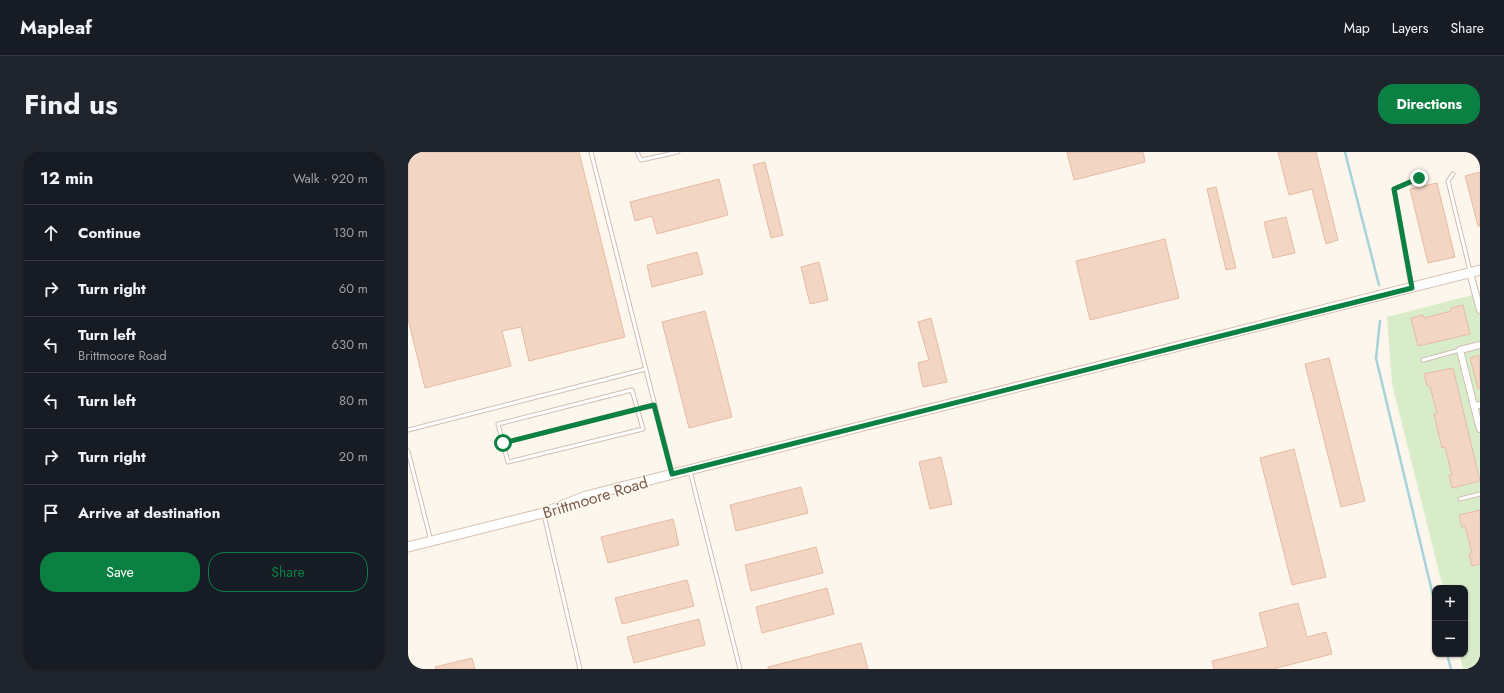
<!DOCTYPE html>
<meta charset="utf-8">
<style>
:root{--surface:#171b24;--page:#20242c;--text:#f1f3f6;--muted:#9ea1a6;--line:#363941;--accent:#0b8043}
body{margin:0;font-family:Jost,sans-serif;background:var(--page);color:var(--text)}
.controls{position:absolute;right:12px;bottom:12px;display:grid;overflow:hidden;border-radius:8px;box-shadow:0 1px 3px #0004}
.controls button{width:36px;height:36px;display:grid;place-items:center;padding:0;border:0;border-bottom:1px solid var(--line);background:var(--surface);color:var(--text);font:20px sans-serif}
.stop{position:absolute;width:12px;height:12px;margin:-9px;border:3px solid #0b8043;border-radius:50%;background:#fff}
.stop.end{background:#0b8043;border-color:#fff;box-shadow:0 1px 4px #0008}
.list{margin:0;padding:0;list-style:none}
h2{display:flex;justify-content:space-between;align-items:center;height:52px;margin:0;padding:0 16px;font-size:17px}
h2 small{font-size:13px;font-weight:400;color:var(--muted)}
.list li{display:grid;grid-template-columns:26px 1fr auto;gap:12px;align-items:center;box-sizing:border-box;height:56px;padding:0 16px;border-top:1px solid var(--line)}
.list b{display:block;font-size:15px;white-space:nowrap}
.list p{margin:0;font-size:13px;white-space:nowrap;color:var(--muted)}
.list em{font-size:13px;font-style:normal;color:var(--muted)}
.actions{display:flex;gap:8px;padding:12px 16px}
.actions a{flex:1;padding:9px 0;border:1px solid var(--accent);border-radius:16px;text-align:center;font-size:14px;color:var(--accent)}
.actions .main{background:var(--accent);color:#fff}
.icon{flex:none;width:22px;height:22px;fill:none;stroke:currentColor;stroke-width:2;stroke-linecap:round;stroke-linejoin:round}
.map{position:relative;flex:none;width:1072px;height:517px;overflow:hidden;border-radius:16px}
header{display:flex;align-items:center;gap:24px;box-sizing:border-box;height:56px;padding:0 20px;background:var(--surface);border-bottom:1px solid var(--line)}
header strong{font-size:19px}
nav{display:flex;gap:22px;margin-inline-start:auto;font-size:14px}
.intro{display:flex;align-items:center;justify-content:space-between;box-sizing:border-box;height:96px;padding:0 24px}
h1{margin:0;font-size:28px}
.button{padding:10px 18px;border-radius:16px;background:var(--accent);color:#fff;font-size:14px;font-weight:700}
main{display:flex;gap:24px;padding:0 24px}
aside{flex:1;background:var(--surface);border-radius:16px;box-shadow:0 1px 3px #0004}
.map>svg:first-child{display:block}
.green{fill:#d8ecc9}
.lines{fill:none;stroke-linecap:round;stroke-linejoin:round}
.stream{stroke:#a5d3da;stroke-width:2.5}
.building{fill:#f3d5c3;stroke:#e6bba3}
.service-casing{stroke:#d1beb0;stroke-width:5}
.minor-casing{stroke:#d1beb0;stroke-width:8}
.secondary-casing{stroke:#d6c0b0;stroke-width:11}
.service{stroke:#fff;stroke-width:3}
.minor{stroke:#fff;stroke-width:6}
.secondary{stroke:#fff;stroke-width:9}
.route{stroke:#0b8043;stroke-width:5}
.labels{text-anchor:middle;stroke-width:3;stroke-linejoin:round;paint-order:stroke}
.street-label{font-size:16px;fill:#7a5c4d;stroke:#fffaf3}
</style>
<header>
<strong>Mapleaf</strong>
<nav><a>Map</a><a>Layers</a><a>Share</a></nav>
</header>
<div class="intro"><h1>Find us</h1><a class="button">Directions</a></div>
<main>
<aside>
<h2>12 min<small>Walk · 920 m</small></h2>
<ul class="list">
<li><svg class="icon" aria-label="ahead" viewBox="0 0 24 24"><path d="M12 20V5M6 11l6-6 6 6"/></svg><div><b>Continue</b></div><em>130 m</em></li>
<li><svg class="icon" aria-label="right" viewBox="0 0 24 24"><path d="M7 20v-9h11M14 6l5 5-5 5"/></svg><div><b>Turn right</b></div><em>60 m</em></li>
<li><svg class="icon" aria-label="left" viewBox="0 0 24 24"><path d="M17 20v-9H6M10 6l-5 5 5 5"/></svg><div><b>Turn left</b><p>Brittmoore Road</p></div><em>630 m</em></li>
<li><svg class="icon" aria-label="left" viewBox="0 0 24 24"><path d="M17 20v-9H6M10 6l-5 5 5 5"/></svg><div><b>Turn left</b></div><em>80 m</em></li>
<li><svg class="icon" aria-label="right" viewBox="0 0 24 24"><path d="M7 20v-9h11M14 6l5 5-5 5"/></svg><div><b>Turn right</b></div><em>20 m</em></li>
<li><svg class="icon" aria-label="arrive" viewBox="0 0 24 24"><path d="M6 21V4h12l-3 4 3 4H6"/></svg><div><b>Arrive at destination</b></div></li>
</ul>
<div class="actions"><a class="main">Save</a><a>Share</a></div>
</aside>
<div class="map">
<svg width="1072" height="517" viewBox="0 0 1072 517">
<rect width="100%" height="100%" fill="#fdf6ec"/>
<path class="green" d="M 1072,141 L 1072,517 L 1055,517 L 1052,502 L 1057,502 L 1057,436 L 1035,436 L 984,232 L 979,165 Z"/>
<g class="lines">
<path class="stream" d="M 937,0 L 971,133
M 972,169 L 968,206 L 1027,452
M 1039,502 L 1043,517"/>
</g>
<path class="building" d="M 0,0 L 171,0 L 217,185 L 121,209 L 113,175 L 94,179 L 103,214 L 17,236 L 0,167 Z
M 659,0 L 735,0 L 737,10 L 666,28 Z
M 870,0 L 908,0 L 930,88 L 918,92 L 904,37 L 881,43 Z
M 357,10 L 375,83 L 363,86 L 345,13 Z
M 1072,20 L 1072,74 L 1070,74 L 1057,24 Z
M 311,27 L 320,63 L 249,82 L 244,64 L 227,69 L 222,50 Z
M 1029,31 L 1047,105 L 1020,111 L 1002,37 Z
M 808,35 L 828,116 L 818,118 L 799,37 Z
M 878,65 L 887,101 L 865,106 L 856,70 Z
M 757,87 L 771,146 L 682,168 L 668,109 Z
M 289,100 L 295,122 L 244,135 L 239,113 Z
M 411,110 L 420,148 L 402,152 L 393,115 Z
M 1055,153 L 1062,182 L 1010,194 L 1003,166 L 1015,163 L 1016,166 L 1043,159 L 1043,156 Z
M 297,159 L 324,265 L 281,276 L 254,170 Z
M 523,166 L 539,230 L 515,235 L 510,211 L 521,208 L 510,170 Z
M 1071,203 L 1072,237 L 1070,237 L 1062,206 Z
M 921,206 L 957,349 L 933,355 L 897,212 Z
M 1045,216 L 1072,329 L 1044,336 L 1041,323 L 1044,323 L 1037,295 L 1034,296 L 1026,262 L 1029,261 L 1022,234 L 1019,234 L 1016,222 Z
M 886,297 L 918,425 L 884,433 L 852,306 Z
M 533,305 L 544,352 L 522,357 L 511,310 Z
M 393,335 L 400,361 L 328,379 L 322,353 Z
M 1072,358 L 1072,412 L 1064,414 L 1061,402 L 1064,401 L 1057,374 L 1054,375 L 1051,363 Z
M 265,367 L 271,393 L 200,411 L 193,385 Z
M 408,395 L 415,421 L 343,439 L 337,413 Z
M 279,428 L 286,454 L 214,472 L 207,446 Z
M 419,436 L 426,462 L 354,481 L 348,455 Z
M 890,451 L 899,485 L 918,480 L 924,502 L 865,517 L 806,517 L 804,509 L 860,495 L 851,461 Z
M 291,467 L 297,493 L 226,511 L 219,485 Z
M 453,491 L 460,517 L 360,517 L 360,515 Z
M 64,506 L 67,517 L 28,517 L 27,515 Z"/>
<g class="lines">
<defs>
<path id="service" d="M 183,0 L 264,321
M 229,0 L 233,8 L 270,0
M 1045,22 L 1040,29 L 1062,119
M 1003,134 L 986,37 L 1011,27
M 1015,208 L 1052,198
M 0,278 L 238,217
M 95,291 L 90,272 L 224,238 L 235,277 L 100,310 L 95,291 L 229,257 L 247,253
M 0,299 L 23,389
M 282,319 L 332,517
M 1052,347 L 1072,342
M 136,363 L 172,517"/>
<path id="minor" d="M 1062,121 L 1072,158
M 1072,193 L 1052,198 L 1066,254 L 1072,253
M 1066,254 L 1072,277"/>
<path id="secondary" d="M 0,395 L 135,361 L 178,344 L 1072,118"/>
</defs>
<use href="#service" class="service-casing"/>
<use href="#minor" class="minor-casing"/>
<use href="#secondary" class="secondary-casing"/>
<use href="#service" class="service"/>
<use href="#minor" class="minor"/>
<use href="#secondary" class="secondary"/>
</g>
<g class="lines">
<path class="route" d="M 95,291 L 246,253 L 264,322 L 1004,136 L 986,37 L 1011,26"/>
</g>
<g class="labels">
<g class="street-label">
<text transform="translate(187 345) rotate(-17)" y="6">Brittmoore Road</text>
</g>
</g>
</svg>
<div class="controls">
<button>+</button>
<button>−</button>
</div>
<div class="stop" style="left:95px;top:291px"></div>
<div class="stop end" style="left:1011px;top:26px"></div>
</div>
</main>
